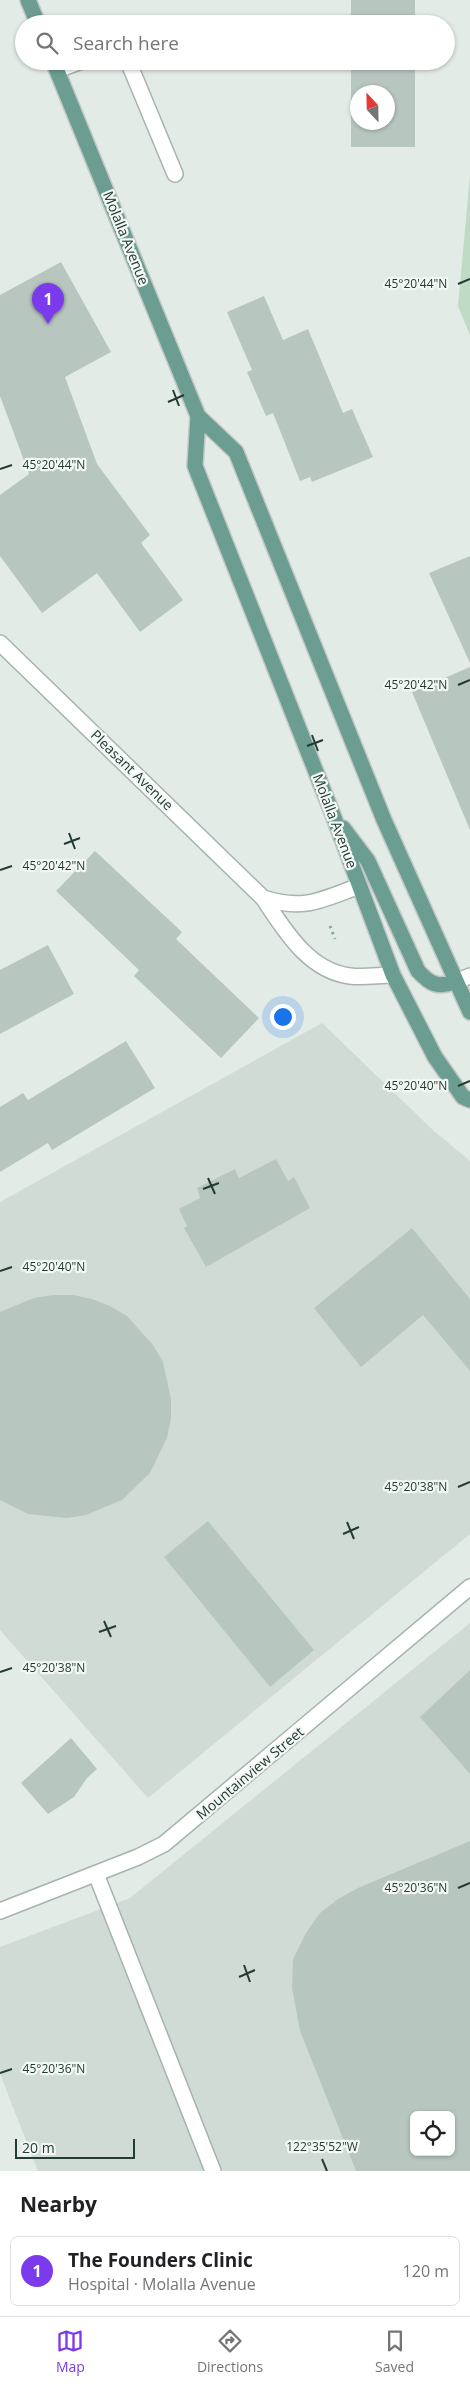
<!DOCTYPE html>
<meta charset="utf-8">
<style>
:root{--surface:#fff;--page:#f2f2f2;--text:#202124;--muted:#757577;--line:#e0e0e0;--accent:#7c3aed}
body{margin:0;font-family:"Open Sans",sans-serif;background:var(--page);color:var(--text)}
.controls{position:absolute;right:15px;bottom:15px;display:grid;overflow:hidden;border-radius:8px;box-shadow:0 1px 4px #0004}
.controls button{width:45px;height:45px;display:grid;place-items:center;padding:0;border:0;border-bottom:1px solid var(--line);background:var(--surface);color:var(--text);font:25px sans-serif}
.compass{position:absolute;left:350px;top:85px;width:45px;height:45px;border-radius:50%;background:var(--surface);box-shadow:0 1px 4px #0004;rotate:338deg}
.scale{position:absolute;left:15px;bottom:12px;width:120px;box-sizing:border-box;padding-left:5px;border:2px solid #243b35;border-top:0;font-size:14px;line-height:18px;white-space:nowrap;color:#243b35;-webkit-text-stroke:4px #f3f8f5;paint-order:stroke}
.you{position:absolute;left:282px;top:1016px;width:18px;height:18px;margin:-12px;border:4px solid #fff;border-radius:50%;background:#1a73e8;box-shadow:0 0 0 8px #1a73e833}
.badge{display:grid;place-items:center;width:32px;height:32px;border-radius:50%;background:var(--accent);color:#fff;font-size:16px;font-weight:700}
.pin{position:absolute;translate:-50% -41px;filter:drop-shadow(0 1px 2px #0008)}
.pin::after{content:'';position:absolute;top:26px;width:18px;height:15px;background:inherit;clip-path:polygon(0 0,100% 0,50% 100%)}
.list{margin:0;padding:0;list-style:none}
h2{display:flex;justify-content:space-between;align-items:center;height:65px;margin:0;padding:0 20px;font-size:21px}
h2 small{font-size:16px;font-weight:400;color:var(--muted)}
.list li{display:grid;grid-template-columns:32px 1fr auto;gap:15px;align-items:center;box-sizing:border-box;height:70px;margin:0 10px 10px;padding:0 10px;border:1px solid var(--line);border-radius:8px}
.list b{display:block;font-size:19px;white-space:nowrap}
.list p{margin:0;font-size:16px;white-space:nowrap;color:var(--muted)}
.list em{font-size:16px;font-style:normal;color:var(--muted)}
.icon{flex:none;width:28px;height:28px;fill:none;stroke:currentColor;stroke-width:2;stroke-linecap:round;stroke-linejoin:round}
.map{position:relative;flex:none;width:470px;height:2171px;overflow:hidden}
.search{position:absolute;background:var(--surface);box-shadow:0 1px 4px #0004;left:15px;right:15px;top:15px;height:55px;display:flex;align-items:center;gap:12px;box-sizing:border-box;padding:0 18px;border-radius:28px;color:var(--muted);font-size:19px}
.sheet{height:145px;background:var(--surface)}
nav{display:flex;justify-content:space-around;align-items:center;box-sizing:border-box;height:70px;border-top:1px solid var(--line);background:var(--surface);font-size:14px;color:var(--muted)}
nav a{display:grid;justify-items:center;gap:2px}
nav .on{color:var(--accent)}
.map>svg:first-child{display:block}
.built{fill:#d1dbd6;fill-rule:evenodd}
.green{fill:#bddbc5}
.building{fill:#b8c6c0;fill-rule:evenodd}
.lines{fill:none;stroke-linecap:round;stroke-linejoin:round}
.lane-casing{stroke:#a6b3ae;stroke-width:18}
.street-casing{stroke:#a6b3ae;stroke-width:18}
.primary-casing{stroke:#c2c8c6;stroke-width:18}
.path{stroke:#86aca0;stroke-width:3;stroke-dasharray:2.5 4;stroke-linecap:butt}
.lane{stroke:#fff;stroke-width:15}
.street{stroke:#fff;stroke-width:15}
.primary{stroke:#6b9d90;stroke-width:15}
.ticks{fill:none;stroke:#243b35;stroke-width:2}
.labels{text-anchor:middle;stroke-width:4.5;stroke-linejoin:round;paint-order:stroke}
.street-label{font-size:14px;fill:#243b35;stroke:#f3f8f5}
.ticks-label{font-size:12px;text-anchor:middle;fill:#243b35;stroke:#f3f8f5;stroke-width:4.5;stroke-linejoin:round;paint-order:stroke}
</style>
<div class="map">
<svg width="470" height="2171" viewBox="0 0 470 2171">
<rect width="100%" height="100%" fill="#e3ebe7"/>
<path class="built" d="M 322,1023 L 434,1131 L 470,1161 L 470,1534 L 148,1798 L 0,1630 L 0,1202 Z
M 470,1623 L 470,2171 L 38,2171 L 0,2074 L 0,1947 L 130,1898 ZM 414,2115 L 451,2115 L 451,2152 L 414,2152 Z"/>
<path class="green" d="M 470,176 L 470,335 L 458,306 Z"/>
<path class="building" d="M 351,0 L 415,0 L 415,24 L 351,24 Z
M 351,61 L 415,61 L 415,147 L 351,147 ZM 358,92 L 388,92 L 388,122 L 358,122 Z
M 61,262 L 111,352 L 65,377 L 97,464 L 150,535 L 141,543 L 183,600 L 140,632 L 97,573 L 42,613 L 0,556 L 0,495 L 29,474 L 0,396 L 0,295 Z
M 264,296 L 283,340 L 308,329 L 343,413 L 352,409 L 373,457 L 312,482 L 310,477 L 300,481 L 273,413 L 266,416 L 247,372 L 252,370 L 227,312 Z
M 470,556 L 470,663 L 429,573 Z
M 470,667 L 470,830 L 412,692 Z
M 95,851 L 182,932 L 176,939 L 259,1018 L 221,1058 L 134,976 L 139,970 L 56,891 Z
M 48,945 L 74,994 L 0,1034 L 0,970 Z
M 126,1041 L 155,1088 L 52,1150 L 48,1143 L 0,1172 L 0,1107 L 23,1093 L 28,1100 Z
M 276,1159 L 288,1181 L 294,1177 L 310,1208 L 206,1267 L 184,1228 L 187,1226 L 179,1209 L 200,1198 L 197,1188 L 235,1169 L 239,1178 Z
M 412,1228 L 470,1299 L 470,1371 L 423,1315 L 361,1367 L 314,1308 Z
M 53,1295 L 73,1295 L 92,1299 L 110,1306 L 127,1316 L 153,1345 L 163,1362 L 171,1399 L 171,1419 L 167,1438 L 150,1473 L 122,1500 L 86,1515 L 67,1518 L 28,1514 L 0,1500 L 0,1312 L 34,1298 Z
M 208,1521 L 314,1650 L 270,1687 L 164,1557 Z
M 470,1670 L 470,1774 L 420,1717 Z
M 71,1738 L 97,1769 L 87,1778 L 74,1797 L 48,1814 L 21,1783 Z
M 470,1841 L 470,2171 L 356,2171 L 300,2031 L 292,1988 L 293,1959 L 306,1933 L 320,1913 L 338,1899 L 358,1888 ZM 414,2115 L 451,2115 L 451,2152 L 414,2152 Z"/>
<g class="lines">
<defs>
<path id="lane" d="M 128,61 L 175,174
M 57,70 L 82,61
M 96,1874 L 213,2171"/>
<path id="street" d="M 0,643 L 263,898 C 284,929 308,971 350,976 C 364,978 379,975 393,975
M 263,898 C 304,911 321,900 359,886
M 455,982 L 470,976
M 0,1911 L 138,1857 L 164,1844 L 470,1587"/>
<path id="primary" d="M 28,0 L 38,24
M 53,61 L 198,416 L 236,452 L 384,820 L 470,1012
M 198,416 L 195,466 L 333,815 L 393,975 L 435,1057 L 463,1097 L 470,1100
M 343,828 L 368,861 L 418,971 C 430,984 437,988 455,982"/>
</defs>
<use href="#lane" class="lane-casing"/>
<use href="#street" class="street-casing"/>
<use href="#primary" class="primary-casing"/>
<path class="path" d="M 330,926 L 335,939"/>
<use href="#lane" class="lane"/>
<use href="#street" class="street"/>
<use href="#primary" class="primary"/>
</g>
<path class="ticks" d="M 458,284 L 470,279M 173,390 L 179,406M 168,402 L 184,395M 0,469 L 12,465M 458,685 L 470,680M 312,735 L 318,751M 307,746 L 323,740M 69,833 L 75,849M 64,844 L 80,838M 0,870 L 12,866M 458,1086 L 470,1081M 208,1178 L 215,1194M 203,1189 L 219,1183M 0,1271 L 12,1267M 458,1487 L 470,1482M 347,1522 L 354,1539M 343,1534 L 359,1527M 104,1621 L 111,1637M 99,1632 L 116,1626M 0,1672 L 12,1668M 458,1888 L 470,1883M 244,1965 L 250,1982M 239,1977 L 255,1970M 0,2073 L 12,2069M 322,2159 L 327,2171"/>
<g class="labels">
<g class="street-label">
<text transform="translate(126 238) rotate(68)" y="5">Molalla Avenue</text>
<text transform="translate(132 770) rotate(44)" y="5">Pleasant Avenue</text>
<text transform="translate(335 821) rotate(69)" y="5">Molalla Avenue</text>
<text transform="translate(250 1773) rotate(-40)" y="5">Mountainview Street</text>
</g>
</g>
<g class="ticks-label">
<text x="416" y="288">45°20'44"N</text>
<text x="54" y="469">45°20'44"N</text>
<text x="416" y="689">45°20'42"N</text>
<text x="54" y="870">45°20'42"N</text>
<text x="416" y="1090">45°20'40"N</text>
<text x="54" y="1271">45°20'40"N</text>
<text x="416" y="1491">45°20'38"N</text>
<text x="54" y="1672">45°20'38"N</text>
<text x="416" y="1892">45°20'36"N</text>
<text x="54" y="2073">45°20'36"N</text>
<text x="322" y="2151">122°35'52"W</text>
</g>
</svg>
<div class="controls">
<button><svg class="icon" aria-label="locate" viewBox="0 0 24 24"><circle cx="12" cy="12" r="6"/><path d="M12 2v4M12 18v4M2 12h4M18 12h4"/></svg></button>
</div>
<svg class="compass" viewBox="-18 -18 36 36"><path d="M0-13l5 13h-10z" fill="#e53935"/><path d="M0 13l5-13h-10z" fill="#757577"/></svg>
<div class="scale">20 m</div>
<div class="you"></div>
<div class="pin badge" style="left:48px;top:324px">1</div>
<div class="search"><svg class="icon" aria-label="search" viewBox="0 0 24 24"><circle cx="10" cy="10" r="6"/><path d="M15 15l6 6"/></svg>Search here</div>
</div>
<section class="sheet">
<h2>Nearby<small></small></h2>
<ul class="list">
<li><span class="badge">1</span><div><b>The Founders Clinic</b><p>Hospital · Molalla Avenue</p></div><em>120 m</em></li>
</ul>
</section>
<nav>
<a class="on"><svg class="icon" aria-label="map" viewBox="0 0 24 24"><path d="M3 6l6-2 6 2 6-2v14l-6 2-6-2-6 2zM9 4v14M15 6v14"/></svg>Map</a>
<a><svg class="icon" aria-label="directions" viewBox="0 0 24 24"><path d="M12 3l9 9-9 9-9-9zM9 14v-3h6M13 9l2 2-2 2"/></svg>Directions</a>
<a><svg class="icon" aria-label="saved" viewBox="0 0 24 24"><path d="M7 4h10v16l-5-4-5 4z"/></svg>Saved</a>
</nav>
